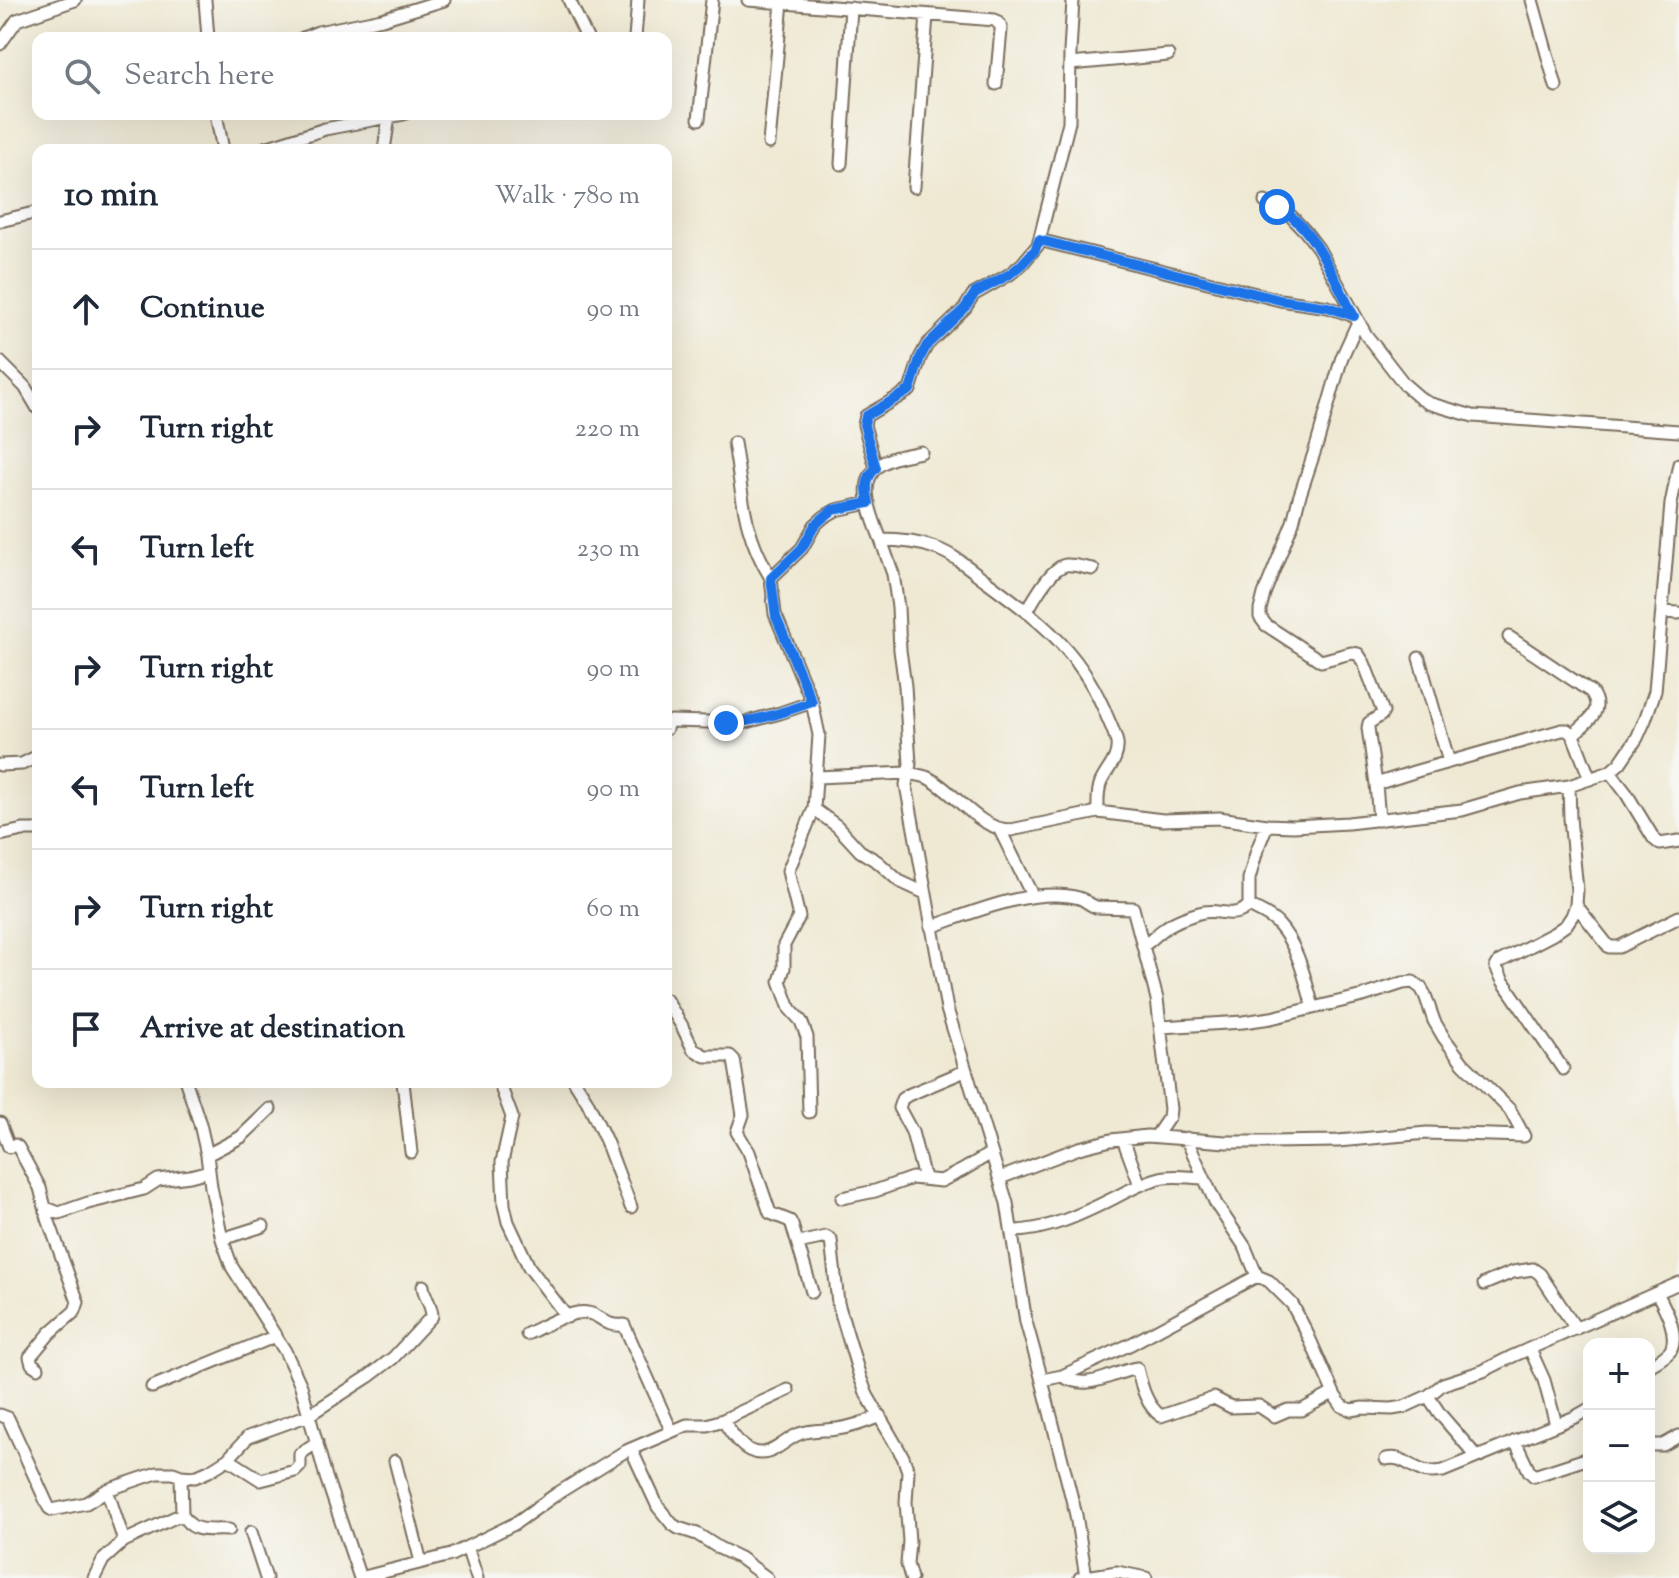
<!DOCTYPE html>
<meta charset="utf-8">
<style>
:root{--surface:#fff;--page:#f6f6f7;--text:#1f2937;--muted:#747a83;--line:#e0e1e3}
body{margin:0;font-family:"Sorts Mill Goudy",serif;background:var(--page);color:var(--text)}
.controls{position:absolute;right:24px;bottom:24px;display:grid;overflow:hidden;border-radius:16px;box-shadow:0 8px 32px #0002}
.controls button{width:72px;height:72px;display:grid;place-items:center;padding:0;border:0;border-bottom:2px solid var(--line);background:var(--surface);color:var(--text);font:40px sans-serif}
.stop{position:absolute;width:24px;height:24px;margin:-18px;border:6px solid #1a73e8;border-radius:50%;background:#fff}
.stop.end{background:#1a73e8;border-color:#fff;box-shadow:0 2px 8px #0008}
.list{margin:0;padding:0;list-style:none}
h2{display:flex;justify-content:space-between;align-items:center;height:104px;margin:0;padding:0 32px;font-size:34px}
h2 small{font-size:26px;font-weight:400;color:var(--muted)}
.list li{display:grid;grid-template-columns:52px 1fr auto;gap:24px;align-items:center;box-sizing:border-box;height:120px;padding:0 32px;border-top:2px solid var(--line)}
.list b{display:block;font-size:30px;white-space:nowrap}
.list em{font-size:26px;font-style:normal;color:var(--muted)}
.icon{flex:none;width:44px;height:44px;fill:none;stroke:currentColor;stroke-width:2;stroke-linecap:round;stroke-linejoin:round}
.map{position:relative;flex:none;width:1679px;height:1578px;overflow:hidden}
.search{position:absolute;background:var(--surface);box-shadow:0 8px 32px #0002;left:32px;top:32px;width:640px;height:88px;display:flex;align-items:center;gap:20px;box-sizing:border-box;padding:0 28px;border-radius:16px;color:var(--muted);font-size:30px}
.panel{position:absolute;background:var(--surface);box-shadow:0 8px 32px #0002;left:32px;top:144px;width:640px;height:944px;border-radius:16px}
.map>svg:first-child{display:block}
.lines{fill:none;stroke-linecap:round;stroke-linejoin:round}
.minor-casing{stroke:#7a6d5d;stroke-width:15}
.minor{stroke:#fff;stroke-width:11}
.route{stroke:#1a73e8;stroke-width:10}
</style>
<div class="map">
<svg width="1679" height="1578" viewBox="0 0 1679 1578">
<rect width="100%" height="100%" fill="#f6f6f2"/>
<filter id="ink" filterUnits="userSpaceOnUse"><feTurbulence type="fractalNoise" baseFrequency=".0125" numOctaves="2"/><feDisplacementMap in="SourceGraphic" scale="16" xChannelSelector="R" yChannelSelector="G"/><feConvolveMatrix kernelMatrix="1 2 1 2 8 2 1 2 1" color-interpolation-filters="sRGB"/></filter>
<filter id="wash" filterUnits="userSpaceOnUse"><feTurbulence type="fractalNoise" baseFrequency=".006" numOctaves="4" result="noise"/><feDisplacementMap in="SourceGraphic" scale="32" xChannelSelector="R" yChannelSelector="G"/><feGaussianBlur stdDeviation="1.8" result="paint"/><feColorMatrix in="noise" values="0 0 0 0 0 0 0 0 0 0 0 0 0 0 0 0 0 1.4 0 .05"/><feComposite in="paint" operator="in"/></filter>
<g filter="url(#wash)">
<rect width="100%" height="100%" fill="#efe9d3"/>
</g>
<g filter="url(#ink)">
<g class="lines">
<defs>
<path id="minor" d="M 205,0 L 208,38
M 569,0 L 587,38
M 748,0 L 995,20 L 1001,26 L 1001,30 L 996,84
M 1532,0 L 1556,86
M 303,38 L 318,32 L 382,19 L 444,0
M 635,38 L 638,0
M 0,44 L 17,20 L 75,0
M 1070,64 L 1168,55
M 216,114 L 223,150
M 699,119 L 712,0
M 769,143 L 782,2
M 259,150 L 325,129 L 404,114
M 384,150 L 389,117
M 841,164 L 851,8
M 914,187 L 927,15
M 1265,202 L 1288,213 L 1305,231 L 1318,248 L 1366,335 L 1405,385 L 1420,398 L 1428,403 L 1473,416 L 1679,431
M 0,221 L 38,212
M 1039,240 L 1280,300 L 1328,307 L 1354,316
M 1358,322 L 1342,357 L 1317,444 L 1299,498 L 1293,522 L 1264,594 L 1260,610 L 1260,617 L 1266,625 L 1321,661 L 1351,653 L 1358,654 L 1364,663 L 1383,712 L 1381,715 L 1369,723 L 1368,728 L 1376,784 L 1379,820
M 0,362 L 25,387 L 38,409
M 734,443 C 743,495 742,531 771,578
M 921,452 C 908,455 893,456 883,463 C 854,479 872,516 881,540 C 899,540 918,542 935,548 C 952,554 967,566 981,577 C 1035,617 1076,646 1104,709 C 1108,720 1115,732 1117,743 C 1119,759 1107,769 1101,782 C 1097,791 1098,802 1098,812
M 876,468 L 864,425 L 866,416 L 910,390 L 920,358 L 927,345 L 965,308 L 973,295 L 1010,274 L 1022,264 L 1038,245 L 1069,122 L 1070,52 L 1073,0
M 881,540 L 893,574 L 898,607 L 900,650 L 905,686 L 910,764 L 906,785 L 947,1009 L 1007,1203 L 1026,1322 L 1039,1369 L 1076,1515 L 1086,1577
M 1027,611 C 1034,599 1051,567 1066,565 C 1074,564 1085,568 1093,569
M 1663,612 L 1679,613
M 1509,637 L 1591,692 C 1605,712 1587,721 1573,735
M 1419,658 L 1449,762
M 666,729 L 668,722 L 671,721 L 743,723 L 780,713 L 812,702
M 0,765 L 22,764 L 38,756
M 1610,772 L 1626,793 L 1654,839 L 1660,844 L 1679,841
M 817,777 L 907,773 C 913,774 920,775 926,777 C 954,789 977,830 1011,830 L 1098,812 L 1163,820 L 1219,818 L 1267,825 L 1293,826 L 1348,823 L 1462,810 L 1520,793 L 1569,786 L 1610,772 L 1620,763 L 1637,738 L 1645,720 L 1655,691 L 1671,504 L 1679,464
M 1376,784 L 1417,771 L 1562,730 L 1567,730 L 1573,735 L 1590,779
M 814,809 L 837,826 L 860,851 L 878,862 L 899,881 L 925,893
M 1000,830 L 1032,895
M 0,835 L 23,830 L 38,830
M 1576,905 L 1609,947 L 1619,947 L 1679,917
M 1249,906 C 1258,911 1269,915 1277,923 C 1298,945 1305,979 1313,1007
M 931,927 C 974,912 1034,886 1079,898 C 1086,900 1089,905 1096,907 L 1133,908 L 1157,999 L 1170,1109 L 1169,1117 L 1156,1136
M 1144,945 C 1153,940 1156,934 1164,929 C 1172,922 1189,916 1199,913 C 1219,907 1231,921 1249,906 L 1249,879 L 1257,850 L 1267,825
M 666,1000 L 682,1026 L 693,1049 L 705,1056 L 730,1056 L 734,1060 L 743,1115 L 737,1132 L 749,1152 L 770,1213 L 790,1221 L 792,1225 L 812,1292
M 1161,1027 L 1243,1022 L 1271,1018 L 1363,996 L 1403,983 L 1413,982 L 1421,988 L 1425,995 L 1434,1021 L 1444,1038 L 1463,1063 L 1510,1110 L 1524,1136
M 1563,1069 L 1503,981 L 1496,967 L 1499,962 L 1553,934 L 1566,925 L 1572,916 L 1576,905 L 1577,890 L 1570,818 L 1569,786
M 186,1082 L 200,1124 L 207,1155 L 211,1187 L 222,1239 L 232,1267 L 285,1351 L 301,1386 L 326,1477 L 360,1578 L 451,1555 L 514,1524 L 558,1493 L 624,1452 L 687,1425 L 707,1425 L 723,1420 L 788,1390
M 403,1082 L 411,1152
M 499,1082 L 512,1117 L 502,1162 L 504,1205 L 508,1222 L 529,1267 L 567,1317
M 575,1082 L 587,1101 L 606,1141 L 631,1207
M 809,1112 L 807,1037 L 801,1021 L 790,1009 L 780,981 L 784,968 L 784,945 L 799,917 L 788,871 L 814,809 L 819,735 L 812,702 L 775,614 L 771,578 L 802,548 L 815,525 L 824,517 L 836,510 L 869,503
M 0,1123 L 9,1147 L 15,1145 L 18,1147 L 40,1188 L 48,1219 L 78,1302 L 75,1311 L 50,1333 L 30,1357 L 32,1364 L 38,1368
M 1123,1139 L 1140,1185
M 207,1155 L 241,1137 L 270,1109
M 924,1178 L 912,1132 L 899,1108 L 902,1099 L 908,1095 L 965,1071
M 1000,1178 L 1079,1148 L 1111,1140 L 1147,1136 L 1226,1142 L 1268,1142 L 1338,1141 L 1427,1133 L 1524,1136
M 842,1198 L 875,1191 L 912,1178 L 941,1181 L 963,1170 L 991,1153
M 46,1208 L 59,1213 L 88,1203 L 144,1189 L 158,1180 L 190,1176 L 209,1171
M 1012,1231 C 1047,1231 1082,1214 1114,1198 C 1128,1191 1143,1182 1160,1178 C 1174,1174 1190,1178 1204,1178
M 222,1239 L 263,1226
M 798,1243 L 826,1237 L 831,1240 L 838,1303 L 860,1377 L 867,1395 L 903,1457 L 908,1471 L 906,1502 L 909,1541 L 907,1564 L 911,1578
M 1257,1276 L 1269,1281 L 1292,1304 L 1307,1333 L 1335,1396 L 1342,1406 L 1351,1410 L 1363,1408 L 1392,1409 L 1404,1407 L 1428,1396 L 1443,1384 L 1483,1371 L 1513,1356 L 1679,1283
M 1484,1284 L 1513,1272 L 1533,1269 L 1540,1274 L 1576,1329
M 527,1334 C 542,1327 572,1309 588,1313 C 604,1316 603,1327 624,1325 L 671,1430
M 1530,1349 L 1544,1380 L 1556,1424
M 1649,1366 C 1656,1362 1666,1357 1671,1350 C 1679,1333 1665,1308 1657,1293
M 1062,1376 C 1090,1392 1109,1373 1137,1368 C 1141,1384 1146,1406 1161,1416 L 1214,1398 L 1231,1407 L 1259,1406 L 1274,1416 L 1288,1410 L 1302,1410 L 1333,1393
M 1042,1380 L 1062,1376 L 1131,1344 L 1257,1276 L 1245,1247 L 1216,1204 L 1186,1138
M 152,1387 L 276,1336
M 1428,1396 L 1440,1414 L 1477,1457
M 0,1415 L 8,1418 L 49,1508 L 52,1510 L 86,1503 L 107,1490 L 157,1473 L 173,1473 L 181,1476 L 195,1477 L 209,1471 L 228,1459 L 248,1437 L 309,1415 L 368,1377 L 393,1358 L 432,1316 C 432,1305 424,1297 423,1286
M 723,1420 C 731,1433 743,1453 760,1453 C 774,1454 786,1439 799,1434 C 811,1429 824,1431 837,1429 C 852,1427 866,1422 880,1416
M 1515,1441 L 1529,1471 L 1534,1476 L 1589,1458
M 1649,1445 L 1663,1445 L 1679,1436
M 631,1449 L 658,1507 L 672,1524 L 678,1528 L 697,1534 L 719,1548 L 740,1558 L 767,1578
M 228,1459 L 261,1480 L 295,1471 L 300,1466 L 300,1454 L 317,1442
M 1386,1459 C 1401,1455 1409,1466 1423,1471 C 1430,1473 1436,1472 1443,1471 L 1575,1417 L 1589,1409
M 395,1461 L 421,1562
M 181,1476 L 182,1514
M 107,1490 L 124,1541
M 251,1532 L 266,1578
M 467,1547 L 477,1578
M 94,1578 L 103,1560 L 124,1541 L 182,1514 C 192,1534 208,1529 229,1530
M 1080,1578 L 1117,1572 L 1146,1578"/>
</defs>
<use href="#minor" class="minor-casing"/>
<use href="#minor" class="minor"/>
</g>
</g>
<g class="lines" filter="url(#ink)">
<path class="route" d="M 726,723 C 756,722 784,712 812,702 L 776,617 L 771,578 L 802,548 L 815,525 L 824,517 L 833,510 L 869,503 C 866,489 865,478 876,468 L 864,425 L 866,416 L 910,390 L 920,358 L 927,345 L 965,308 L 975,293 L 1010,274 L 1022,264 L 1035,250 L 1039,240 L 1280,300 L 1328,307 L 1354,316 C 1335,281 1315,226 1277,207"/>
</g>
</svg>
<div class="controls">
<button>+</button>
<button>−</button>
<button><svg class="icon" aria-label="layers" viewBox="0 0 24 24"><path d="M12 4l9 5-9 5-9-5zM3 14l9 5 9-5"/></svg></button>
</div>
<div class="stop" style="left:1277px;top:207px"></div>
<div class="stop end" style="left:726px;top:723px"></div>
<div class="search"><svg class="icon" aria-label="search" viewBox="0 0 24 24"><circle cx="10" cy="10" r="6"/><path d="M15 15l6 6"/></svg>Search here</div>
<section class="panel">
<h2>10 min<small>Walk · 780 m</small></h2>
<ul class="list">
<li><svg class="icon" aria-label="ahead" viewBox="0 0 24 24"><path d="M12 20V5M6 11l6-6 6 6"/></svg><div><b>Continue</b></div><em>90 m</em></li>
<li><svg class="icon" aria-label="right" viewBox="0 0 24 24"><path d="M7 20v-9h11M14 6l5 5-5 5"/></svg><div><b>Turn right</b></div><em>220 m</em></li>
<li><svg class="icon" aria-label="left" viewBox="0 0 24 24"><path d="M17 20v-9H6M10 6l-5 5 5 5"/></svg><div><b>Turn left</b></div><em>230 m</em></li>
<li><svg class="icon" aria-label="right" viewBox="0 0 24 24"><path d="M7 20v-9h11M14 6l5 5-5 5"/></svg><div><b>Turn right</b></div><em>90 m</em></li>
<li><svg class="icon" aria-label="left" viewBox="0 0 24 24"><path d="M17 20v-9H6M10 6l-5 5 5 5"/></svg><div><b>Turn left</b></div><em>90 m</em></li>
<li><svg class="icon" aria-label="right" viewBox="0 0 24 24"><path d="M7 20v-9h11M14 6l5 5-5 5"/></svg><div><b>Turn right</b></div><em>60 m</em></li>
<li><svg class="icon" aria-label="arrive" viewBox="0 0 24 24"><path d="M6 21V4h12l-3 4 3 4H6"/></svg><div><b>Arrive at destination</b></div></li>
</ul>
</section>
</div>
